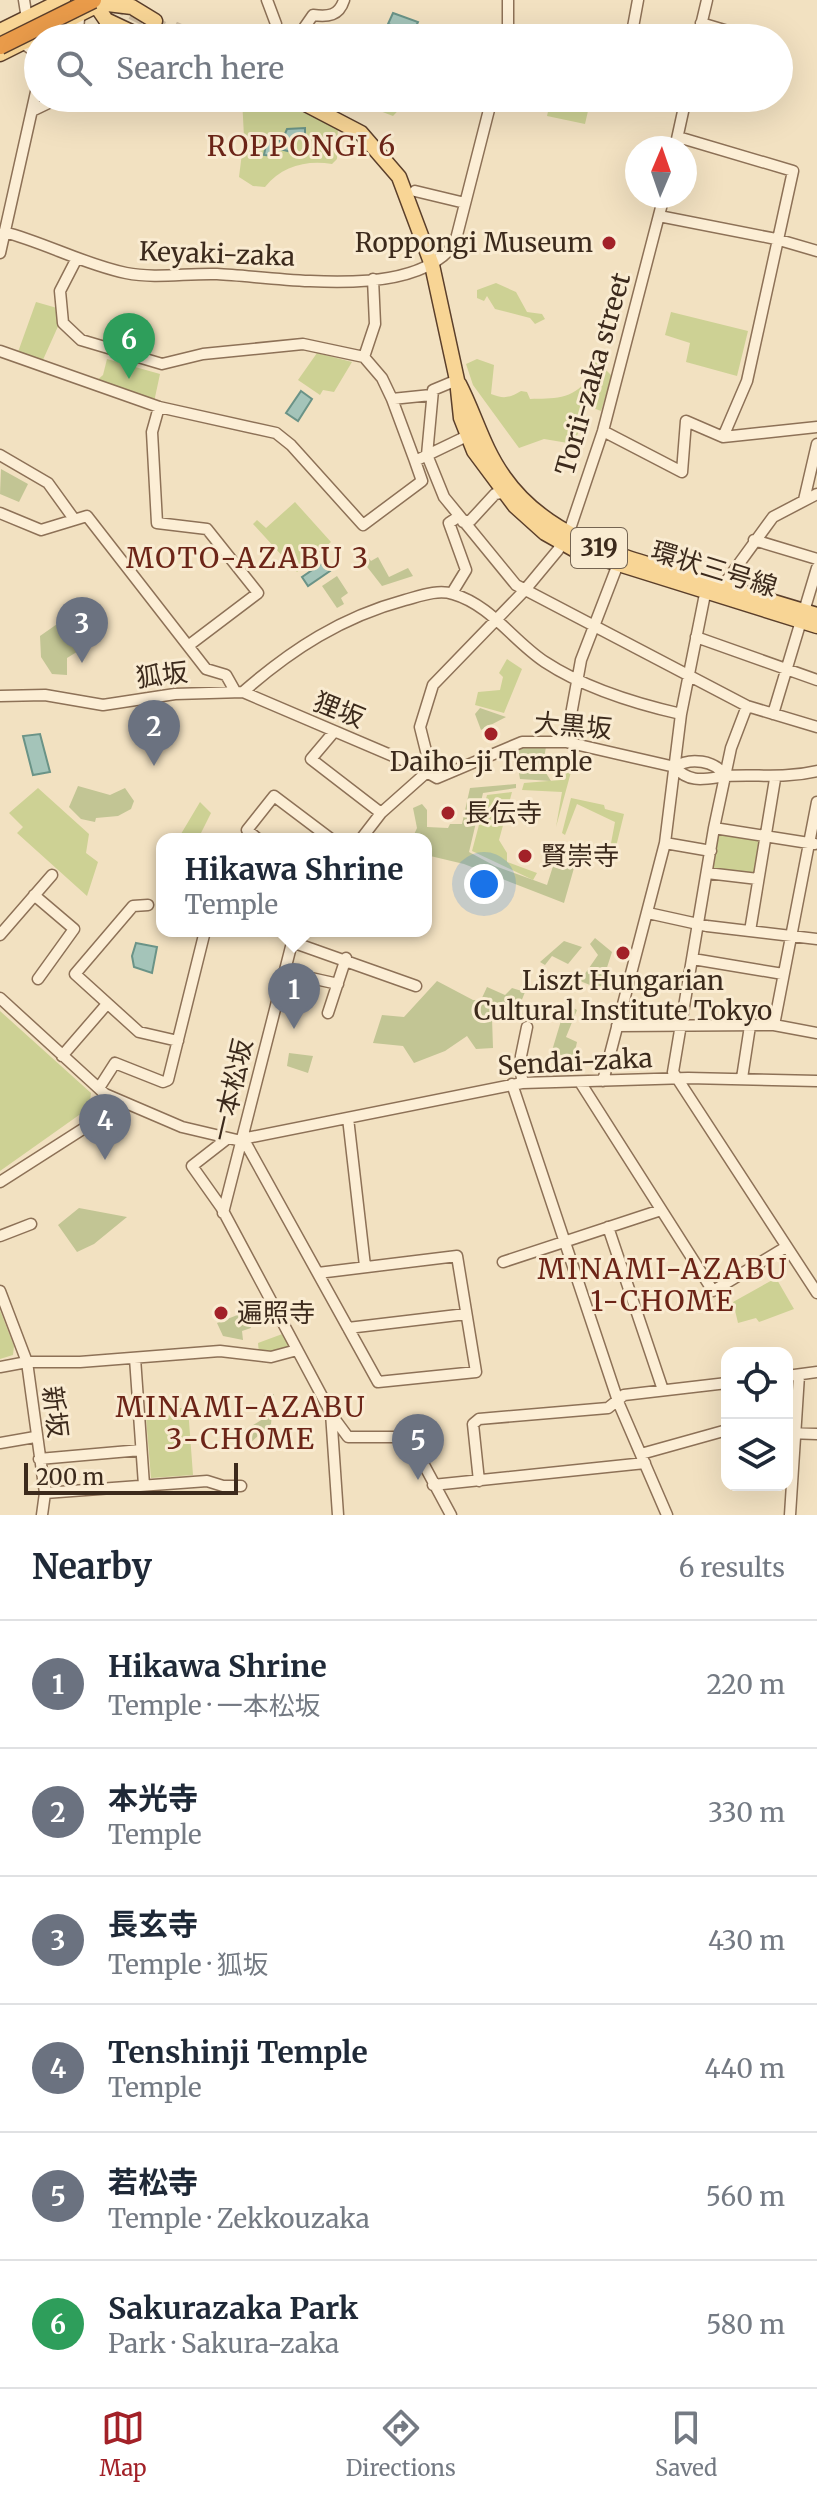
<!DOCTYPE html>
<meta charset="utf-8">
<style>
:root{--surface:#fff;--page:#f2f2f3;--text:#1f2937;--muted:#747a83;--line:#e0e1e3;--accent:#a22128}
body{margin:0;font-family:Merriweather,"Noto Sans JP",serif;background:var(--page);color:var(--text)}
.controls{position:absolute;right:24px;bottom:24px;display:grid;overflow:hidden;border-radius:16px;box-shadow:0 8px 32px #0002}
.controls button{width:72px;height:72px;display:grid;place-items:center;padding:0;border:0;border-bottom:2px solid var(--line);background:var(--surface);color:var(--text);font:40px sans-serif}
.compass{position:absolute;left:625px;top:136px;width:72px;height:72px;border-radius:50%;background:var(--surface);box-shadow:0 8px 32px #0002;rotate:2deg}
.scale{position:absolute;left:24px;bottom:20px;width:214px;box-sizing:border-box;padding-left:8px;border:4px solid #3c2a1c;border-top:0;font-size:22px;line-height:28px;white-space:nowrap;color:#3c2a1c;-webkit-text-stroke:6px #f9ebd1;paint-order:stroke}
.you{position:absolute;left:484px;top:884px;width:28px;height:28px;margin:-20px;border:6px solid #fff;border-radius:50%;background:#1a73e8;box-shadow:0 0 0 12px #1a73e833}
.badge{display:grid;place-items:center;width:52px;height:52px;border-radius:50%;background:var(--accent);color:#fff;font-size:26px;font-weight:700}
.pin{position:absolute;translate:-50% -66px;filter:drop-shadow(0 2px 4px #0008)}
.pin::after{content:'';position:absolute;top:42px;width:28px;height:24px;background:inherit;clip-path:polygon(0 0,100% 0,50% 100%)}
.popup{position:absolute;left:156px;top:833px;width:276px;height:104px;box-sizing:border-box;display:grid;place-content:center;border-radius:16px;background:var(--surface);filter:drop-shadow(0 2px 6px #0005);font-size:26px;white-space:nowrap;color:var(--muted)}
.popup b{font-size:30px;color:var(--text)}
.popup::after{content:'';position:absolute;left:50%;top:100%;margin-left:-16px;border:16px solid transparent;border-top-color:var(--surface)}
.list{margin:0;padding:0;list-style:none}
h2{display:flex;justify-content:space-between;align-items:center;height:104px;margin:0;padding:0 32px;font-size:34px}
h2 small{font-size:26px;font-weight:400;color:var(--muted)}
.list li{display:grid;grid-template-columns:52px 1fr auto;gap:24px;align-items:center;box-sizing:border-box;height:128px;padding:0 32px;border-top:2px solid var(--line)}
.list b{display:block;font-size:30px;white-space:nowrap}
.list p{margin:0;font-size:26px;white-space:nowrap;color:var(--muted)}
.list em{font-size:26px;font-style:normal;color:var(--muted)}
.icon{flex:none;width:44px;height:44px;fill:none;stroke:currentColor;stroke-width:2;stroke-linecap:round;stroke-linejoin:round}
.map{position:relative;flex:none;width:817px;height:1515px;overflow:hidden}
.search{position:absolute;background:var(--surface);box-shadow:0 8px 32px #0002;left:24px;right:24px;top:24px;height:88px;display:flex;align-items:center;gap:20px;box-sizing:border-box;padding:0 28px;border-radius:44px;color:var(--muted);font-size:30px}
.sheet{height:872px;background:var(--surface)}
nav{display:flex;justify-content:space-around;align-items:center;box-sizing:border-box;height:112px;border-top:2px solid var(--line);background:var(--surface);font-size:22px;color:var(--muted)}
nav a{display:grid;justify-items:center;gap:4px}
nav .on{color:var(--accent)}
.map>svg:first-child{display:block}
.green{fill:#cdd194}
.cemetery{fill:#c2c594}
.water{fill:#a4c4b9;stroke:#6a9387;stroke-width:2}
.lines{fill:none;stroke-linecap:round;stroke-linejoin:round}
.major-tunnel{stroke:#cebca0;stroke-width:14;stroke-dasharray:14 7;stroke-linecap:butt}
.minor-casing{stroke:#8d7157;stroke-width:13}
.major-casing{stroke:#5b3f2b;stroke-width:17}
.minor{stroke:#fceed5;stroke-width:10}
.major{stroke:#f8d595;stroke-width:14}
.highway-bridge-casing{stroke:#5b3f2b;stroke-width:19;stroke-linecap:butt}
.highway-bridge{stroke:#e99b4a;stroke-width:16}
.poi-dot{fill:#a22128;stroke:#f9ebd1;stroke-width:3}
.labels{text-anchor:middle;stroke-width:6;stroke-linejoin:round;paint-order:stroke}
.shield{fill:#f9ebd1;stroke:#756452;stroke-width:2}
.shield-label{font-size:24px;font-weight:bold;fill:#3c2a1c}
.poi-label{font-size:26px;fill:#3c2a1c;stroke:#f9ebd1;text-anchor:start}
.street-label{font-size:26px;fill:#3c2a1c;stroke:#f9ebd1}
.neighbourhood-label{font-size:28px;letter-spacing:2px;fill:#6c2518;stroke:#f9ebd1}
</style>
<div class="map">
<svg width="817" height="1515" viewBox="0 0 817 1515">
<rect width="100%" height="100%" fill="#f2e1c1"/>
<path class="green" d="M 242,98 L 266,98 L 338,126 L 337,159 L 332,164 C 306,160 282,166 265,187 L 253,186 L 239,177 L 244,137 Z
M 355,98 L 410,98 L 393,116 L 354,101 Z
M 551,98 L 591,98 L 585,124 L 547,116 Z
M 496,283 L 516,292 L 527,312 L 542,314 L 545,319 L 535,324 L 530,318 L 495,309 L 487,296 L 484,301 L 477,298 L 477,290 Z
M 36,302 L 57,308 L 60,322 L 42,362 L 18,352 Z
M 671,312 L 748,331 L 737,376 L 686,362 L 690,343 L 665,335 Z
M 317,353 L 352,362 L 334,392 L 323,390 L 320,395 L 298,380 Z
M 107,359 L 160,374 L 154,402 L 94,383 L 103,375 Z
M 477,359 L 494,365 L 491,394 C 503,399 510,398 521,391 L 527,392 L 530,399 C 552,398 573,401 588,378 C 592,372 592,366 596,360 L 612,376 L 601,411 L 588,406 L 574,444 L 544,439 L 519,448 L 473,385 L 466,364 Z
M 295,502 L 331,542 L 297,572 L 253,524 L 257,520 L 266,528 Z
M 507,659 L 522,669 L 504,713 L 475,705 L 478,692 L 500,690 L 503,677 L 499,673 Z
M 566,771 L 571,772 L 556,827 L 562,792 L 522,790 L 524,783 L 561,780 Z
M 38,788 L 89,834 L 86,853 L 98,862 L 87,896 L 17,833 L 23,827 L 9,813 Z
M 512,792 L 499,840 L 507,853 L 507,862 L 537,873 L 533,880 L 472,851 L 487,795 Z
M 571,798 L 604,805 L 605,809 L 624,814 L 614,855 L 608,859 L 615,822 L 577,804 L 565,835 L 562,833 Z
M 200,802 L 211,813 L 198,839 L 178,839 Z
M 716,832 L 761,837 L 757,872 L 753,876 L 711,868 Z
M 0,1011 L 91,1093 L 89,1108 L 0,1171 Z
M 776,1278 L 794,1309 L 759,1322 L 756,1318 L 738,1323 L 733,1302 Z
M 0,1310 L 14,1346 L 13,1355 L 0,1359 Z
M 285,1333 L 293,1349 L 259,1354 L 258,1343 Z
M 175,1408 L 188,1408 L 193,1475 L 151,1478 L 146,1417 L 175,1415 Z"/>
<path class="cemetery" d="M 1,469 L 28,484 L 19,502 L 0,494 Z
M 366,555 L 371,561 L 378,557 L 389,577 L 408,568 L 413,576 L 382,586 L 361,559 Z
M 337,576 L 348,593 L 341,598 L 344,604 L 337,608 L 322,586 Z
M 60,622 L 80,650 L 67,658 L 67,675 L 52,674 L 41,657 L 40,636 Z
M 480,708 L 506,717 L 481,730 L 475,714 Z
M 528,746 L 546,747 L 544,758 L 539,762 L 551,781 L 520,779 L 515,750 Z
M 516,784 L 516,788 L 483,793 L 469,852 L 495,866 L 547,885 L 554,863 L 574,868 L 564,903 L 464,864 L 426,855 L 426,839 L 412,839 L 417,828 L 413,808 L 422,804 L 427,810 L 427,827 L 448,828 L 450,824 L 462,824 L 470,788 Z
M 78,786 L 110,795 L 125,788 L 134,801 L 131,809 L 118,816 L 96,818 L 95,822 L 81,819 L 69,807 Z
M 595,938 L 612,952 L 600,989 L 580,981 L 598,955 L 590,944 Z
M 564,941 L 582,947 L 568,964 L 552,956 L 545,965 L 540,962 Z
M 437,981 L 473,1000 L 481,1000 L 487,987 L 505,995 L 512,988 L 525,992 L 521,1002 L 523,1017 L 492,1018 L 493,1048 L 476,1049 L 467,1036 L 445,1051 L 414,1063 L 403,1046 L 373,1043 L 382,1015 L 404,1017 Z
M 566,1004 L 577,1010 L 566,1037 L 577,1042 L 574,1056 L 551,1054 Z
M 289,1053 L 313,1056 L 308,1073 L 287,1066 Z
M 79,1208 L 127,1217 L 94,1244 L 77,1252 L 58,1225 Z
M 245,1308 L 251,1328 L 242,1331 L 243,1340 L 223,1336 L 217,1323 L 240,1314 L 240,1309 Z
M 274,1394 L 271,1424 L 248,1445 L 243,1431 L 263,1419 L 264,1395 Z"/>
<path class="water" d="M 393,13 L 418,22 L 413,33 L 388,24 Z
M 305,128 L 305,136 L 297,139 L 288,151 L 280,149 L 273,156 L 264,155 L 267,140 L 282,141 L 287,129 Z
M 301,391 L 312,399 L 298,421 L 286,413 Z
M 324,562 L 330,571 L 308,586 L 302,577 Z
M 40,734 L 50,772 L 33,775 L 23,736 Z
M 136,943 L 157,947 L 152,973 L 134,967 L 132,956 Z"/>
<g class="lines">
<path class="major-tunnel" d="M 113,3 L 182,38
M 174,28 L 196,38"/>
<defs>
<path id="minor" d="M 24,0 L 27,19
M 267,0 L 276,24 L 275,38
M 701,23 L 751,38
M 77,38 L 80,10
M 297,38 L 313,15 C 328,17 339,16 344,0
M 508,38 L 508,0
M 631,38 L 638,0
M 698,38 L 707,0
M 24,44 L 38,54
M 32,111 L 59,98
M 678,137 L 793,171 L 747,381 L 723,437
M 675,148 L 686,98
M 415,191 L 465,203
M 659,216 L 776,239 L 817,251
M 4,232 C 46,243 83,264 126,273 C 156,279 186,273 217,274 C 280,277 414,302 455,243 L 492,98
M 0,253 L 38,83
M 77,258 L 60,291 L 63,323 L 81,340 L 162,364 L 203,354 L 303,344 L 364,357 L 375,324 L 373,279
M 0,351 L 159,407 L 276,433 L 291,445 L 363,525 L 422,481 L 415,461
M 364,357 L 382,378 L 392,399 L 415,461 L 467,436
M 457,380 L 433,390 L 427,455 L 444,497 L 516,585 L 747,706 L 817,727
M 392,399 L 431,395
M 159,407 L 152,432 L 157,523 L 207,529 L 258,593 L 188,646
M 603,431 L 682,472 L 686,421 L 723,437 L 817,427
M 0,455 L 48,483 L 74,519
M 804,500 L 817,444
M 0,513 L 41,530 L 87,516 L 206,669 L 226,675 L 235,691
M 463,522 L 471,520 L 495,494 L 502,493
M 754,540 L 817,559
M 452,593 L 466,570 L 449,523 L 458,517
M 696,637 L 817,680
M 243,692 C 292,649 342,617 405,600 C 420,596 438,589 453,594 C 491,605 513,641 545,662 C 583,687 637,704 681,714
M 0,696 L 45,695 L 103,705 L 175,694 L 243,692 L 414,765 L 437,778 L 522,742 L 566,742 L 675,767
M 747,706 L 731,748 L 714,828 L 673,1072 L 817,1293
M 773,714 L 817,568
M 333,733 L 311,759 L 381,813
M 566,742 L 581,660 L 618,564
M 426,773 L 429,763 L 420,727 L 433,685 L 524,591 L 558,550 L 571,526 L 603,431 L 664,196
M 725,776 C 715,760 690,757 675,767 C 690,785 708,778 727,776 C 760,774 782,779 817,771
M 714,828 L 815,844
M 258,839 L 247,830 L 274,796 L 331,839
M 361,839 L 381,813 L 426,773
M 665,843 L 711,851
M 707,873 L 758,879
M 34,895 L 74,929 L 38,979
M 148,905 L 133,906 L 75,974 L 139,1032 L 178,1041
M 648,913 L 707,926 L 817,939
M 750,931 L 775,779
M 0,935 L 52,875
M 292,942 L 416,986
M 693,959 L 783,974
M 284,972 L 338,984
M 0,998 L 105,1094 L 182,1127 L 237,1140 L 522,1083 L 688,1078 L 817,1081
M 328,1013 L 346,958
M 774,1025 L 817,802
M 617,1026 L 774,1025 L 817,1033
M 62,1056 L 107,1004
M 742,1078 L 750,1026
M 603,1081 L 665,843 L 681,714 L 704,599 L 707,593 L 722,587 L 773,517 L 817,494
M 580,1082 L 713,1291 L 786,1247
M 522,1083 L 521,1056 L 527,1027
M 512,1084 L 619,1404 L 667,1515
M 99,1088 L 115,1063 L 163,1082 L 168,1080 L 205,931
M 348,1118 L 365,1266
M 228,1138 L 192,1166 L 221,1207 L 331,1413 L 338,1515
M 244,1140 L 378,1382 L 476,1372 L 457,1256 L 318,1273
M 0,1182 L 86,1127 L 112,1098
M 223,1213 L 295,931
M 608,1227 L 663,1390
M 0,1236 L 31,1224
M 503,1262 L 661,1210
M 0,1291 L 27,1362 L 45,1493 L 42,1515
M 348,1328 L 466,1314
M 135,1358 L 144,1485
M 0,1367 L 27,1362 L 80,1362 L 220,1351 L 271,1357 L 297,1350
M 787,1376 L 817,1372
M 331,1414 L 348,1437 L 409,1437 L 451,1515
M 787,1433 L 817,1434
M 0,1443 L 35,1437
M 641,1454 L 727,1430
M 39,1459 L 141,1450
M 479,1481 L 473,1424 L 479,1419 L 608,1408 L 624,1395 L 727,1383
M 433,1485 L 645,1463
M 45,1493 L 207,1481 L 223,1486 L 241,1486
M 790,1515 L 799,1375"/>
<path id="major" d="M 83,1 L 132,7 L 155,21
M 93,1 L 106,20 L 142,37
M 0,31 L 63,0
M 0,54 L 104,2
M 278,98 L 302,102
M 294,98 L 361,133 L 399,177 L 432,265 L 457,380 L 461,418 L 474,451 L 515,506 L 545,533 L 577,551 L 817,626
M 459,384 C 475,415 483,448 504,477 C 548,540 625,557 694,578 C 735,590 776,603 817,615"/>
</defs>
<use href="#minor" class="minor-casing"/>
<use href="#major" class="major-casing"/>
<use href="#minor" class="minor"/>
<use href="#major" class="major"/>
<defs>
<path id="highway-bridge" d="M 0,46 L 93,0"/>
</defs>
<use href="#highway-bridge" class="highway-bridge-casing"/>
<use href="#highway-bridge" class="highway-bridge"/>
</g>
<g class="poi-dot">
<circle cx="609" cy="243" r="8"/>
<circle cx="491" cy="734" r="8"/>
<circle cx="448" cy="813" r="8"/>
<circle cx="525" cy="856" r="8"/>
<circle cx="623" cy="953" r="8"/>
<circle cx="221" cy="1313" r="8"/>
</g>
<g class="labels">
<rect class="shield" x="571" y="528" width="56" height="40" rx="6"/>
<g class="shield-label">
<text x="599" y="556">319</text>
</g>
<g class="poi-label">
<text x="593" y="252" text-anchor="end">Roppongi Museum</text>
<text x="491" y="771" text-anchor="middle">Daiho-ji Temple</text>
<text x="464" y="822">長伝寺</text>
<text x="541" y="865">賢崇寺</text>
<text x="623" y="990" text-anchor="middle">Liszt Hungarian<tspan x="623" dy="30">Cultural Institute Tokyo</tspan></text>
<text x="237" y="1322">遍照寺</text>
</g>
<g class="street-label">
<text transform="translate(217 254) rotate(2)" y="9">Keyaki-zaka</text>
<text transform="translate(593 374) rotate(-74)" y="9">Torii-zaka street</text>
<text transform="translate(714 569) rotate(17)" y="9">環状三号線</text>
<text transform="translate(162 675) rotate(-7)" y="9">狐坂</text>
<text transform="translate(339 710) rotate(22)" y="9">狸坂</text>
<text transform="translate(573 726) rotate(5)" y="9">大黒坂</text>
<text transform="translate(575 1062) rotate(-3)" y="9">Sendai-zaka</text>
<text transform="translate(232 1090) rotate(-77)" y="9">一本松坂</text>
<text transform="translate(55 1412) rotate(83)" y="9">新坂</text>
</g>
<g class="neighbourhood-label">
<text x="302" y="156">ROPPONGI 6</text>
<text x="248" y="568">MOTO-AZABU 3</text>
<text x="663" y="1279">MINAMI-AZABU<tspan x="663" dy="32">1-CHOME</tspan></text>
<text x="241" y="1417">MINAMI-AZABU<tspan x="241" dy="32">3-CHOME</tspan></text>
</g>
</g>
</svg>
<div class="controls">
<button><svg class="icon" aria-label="locate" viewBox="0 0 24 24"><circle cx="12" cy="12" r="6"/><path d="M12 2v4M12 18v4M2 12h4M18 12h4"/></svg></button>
<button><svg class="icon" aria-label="layers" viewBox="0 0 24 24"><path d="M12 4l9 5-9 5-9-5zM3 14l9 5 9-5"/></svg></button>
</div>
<svg class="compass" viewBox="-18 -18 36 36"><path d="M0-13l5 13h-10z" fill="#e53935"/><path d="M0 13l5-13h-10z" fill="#747a83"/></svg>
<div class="scale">200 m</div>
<div class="you"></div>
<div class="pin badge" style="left:294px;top:1029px;background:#6b7280">1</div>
<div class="popup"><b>Hikawa Shrine</b>Temple</div>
<div class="pin badge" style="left:154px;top:766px;background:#6b7280">2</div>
<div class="pin badge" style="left:82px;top:663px;background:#6b7280">3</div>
<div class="pin badge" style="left:105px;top:1160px;background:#6b7280">4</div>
<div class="pin badge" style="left:418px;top:1480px;background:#6b7280">5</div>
<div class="pin badge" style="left:129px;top:379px;background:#2e9e5b">6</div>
<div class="search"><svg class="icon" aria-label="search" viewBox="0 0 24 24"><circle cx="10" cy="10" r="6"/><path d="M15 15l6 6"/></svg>Search here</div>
</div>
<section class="sheet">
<h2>Nearby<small>6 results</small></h2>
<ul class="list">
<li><span class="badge" style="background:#6b7280">1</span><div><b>Hikawa Shrine</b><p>Temple · 一本松坂</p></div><em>220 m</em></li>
<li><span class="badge" style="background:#6b7280">2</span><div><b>本光寺</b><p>Temple</p></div><em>330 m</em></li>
<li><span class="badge" style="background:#6b7280">3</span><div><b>長玄寺</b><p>Temple · 狐坂</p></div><em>430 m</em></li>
<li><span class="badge" style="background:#6b7280">4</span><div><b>Tenshinji Temple</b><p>Temple</p></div><em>440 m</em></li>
<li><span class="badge" style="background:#6b7280">5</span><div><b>若松寺</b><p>Temple · Zekkouzaka</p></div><em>560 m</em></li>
<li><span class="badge" style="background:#2e9e5b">6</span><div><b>Sakurazaka Park</b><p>Park · Sakura-zaka</p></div><em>580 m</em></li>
</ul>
</section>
<nav>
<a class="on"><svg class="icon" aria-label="map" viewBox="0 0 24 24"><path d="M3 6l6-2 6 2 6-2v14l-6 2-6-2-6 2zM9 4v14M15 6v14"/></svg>Map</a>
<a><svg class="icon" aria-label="directions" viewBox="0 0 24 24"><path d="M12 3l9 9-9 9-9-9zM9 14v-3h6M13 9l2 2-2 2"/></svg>Directions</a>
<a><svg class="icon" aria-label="saved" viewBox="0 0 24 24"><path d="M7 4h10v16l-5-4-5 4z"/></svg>Saved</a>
</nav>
